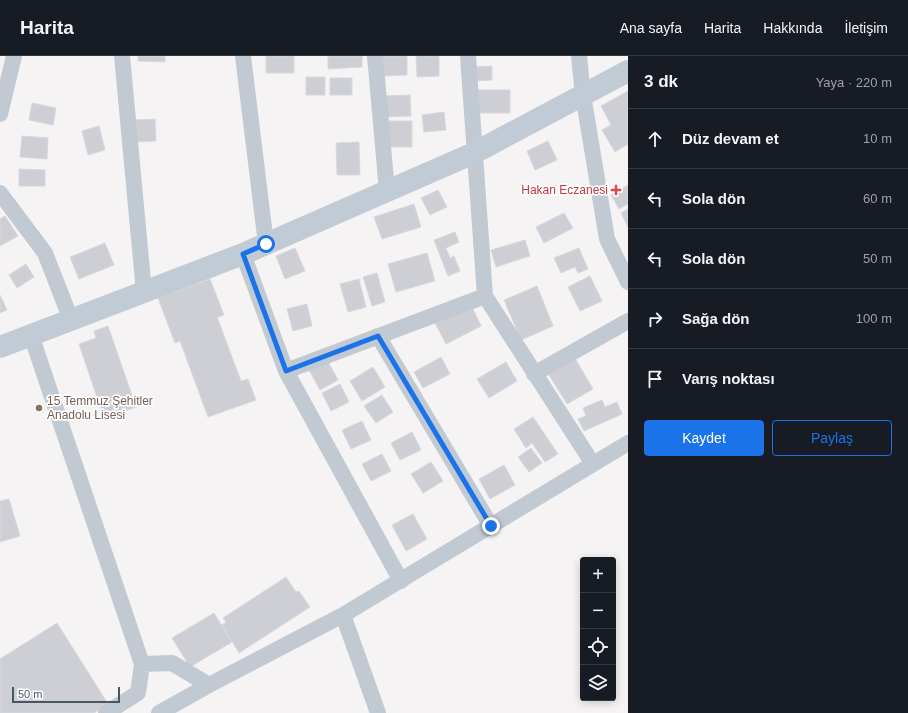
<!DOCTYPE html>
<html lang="tr">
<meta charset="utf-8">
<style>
:root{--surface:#171b24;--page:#242831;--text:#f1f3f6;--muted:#9ea1a6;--line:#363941;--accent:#1a73e8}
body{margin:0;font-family:Arial,sans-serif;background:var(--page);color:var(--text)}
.controls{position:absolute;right:12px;bottom:12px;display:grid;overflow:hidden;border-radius:4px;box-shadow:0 2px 10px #0003}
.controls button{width:36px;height:36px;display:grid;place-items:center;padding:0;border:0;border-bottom:1px solid var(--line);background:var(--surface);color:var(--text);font:20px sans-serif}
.scale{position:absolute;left:12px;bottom:10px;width:108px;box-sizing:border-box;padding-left:4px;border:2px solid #4a5661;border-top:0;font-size:11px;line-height:14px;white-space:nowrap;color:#4a5661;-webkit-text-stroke:3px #fff;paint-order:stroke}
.stop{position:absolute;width:12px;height:12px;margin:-9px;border:3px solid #1a73e8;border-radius:50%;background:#fff}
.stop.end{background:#1a73e8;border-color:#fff;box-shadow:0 1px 4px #0008}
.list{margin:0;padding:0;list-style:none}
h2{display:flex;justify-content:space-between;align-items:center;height:52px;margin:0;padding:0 16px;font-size:17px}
h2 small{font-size:13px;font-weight:400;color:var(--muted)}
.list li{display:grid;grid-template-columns:26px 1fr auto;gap:12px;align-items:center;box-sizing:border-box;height:60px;padding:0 16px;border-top:1px solid var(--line)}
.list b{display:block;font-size:15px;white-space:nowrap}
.list em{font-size:13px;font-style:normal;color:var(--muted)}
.actions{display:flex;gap:8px;padding:12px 16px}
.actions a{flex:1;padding:9px 0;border:1px solid var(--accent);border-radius:4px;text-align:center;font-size:14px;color:var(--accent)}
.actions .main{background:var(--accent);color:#fff}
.icon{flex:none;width:22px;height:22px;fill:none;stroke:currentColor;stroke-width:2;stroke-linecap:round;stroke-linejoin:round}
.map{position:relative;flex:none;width:628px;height:657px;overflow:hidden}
header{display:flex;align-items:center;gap:24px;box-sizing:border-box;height:56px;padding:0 20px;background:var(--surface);border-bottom:1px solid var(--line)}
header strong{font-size:19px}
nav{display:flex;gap:22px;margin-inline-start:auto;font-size:14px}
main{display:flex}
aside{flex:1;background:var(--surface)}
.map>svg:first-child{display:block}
.building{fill:#cdcfd5;stroke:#d7d9de}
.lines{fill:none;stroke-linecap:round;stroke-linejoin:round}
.street{stroke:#c1cad2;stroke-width:16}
.secondary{stroke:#c1cbd6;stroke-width:22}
.route{stroke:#1a73e8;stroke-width:5}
.health-dot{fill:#e0444e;stroke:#fff;stroke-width:1.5}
.education-dot{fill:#8d6e63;stroke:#fff;stroke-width:1.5}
.labels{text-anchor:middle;stroke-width:3.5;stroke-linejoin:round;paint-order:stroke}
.health-label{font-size:12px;fill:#be3a42;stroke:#fff;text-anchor:end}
.education-label{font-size:12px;fill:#785e54;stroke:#fff;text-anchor:start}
</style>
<header>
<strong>Harita</strong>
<nav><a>Ana sayfa</a><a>Harita</a><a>Hakkında</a><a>İletişim</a></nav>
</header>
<main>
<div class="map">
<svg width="628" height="657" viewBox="0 0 628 657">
<rect width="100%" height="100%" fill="#f5f3f3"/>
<path class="building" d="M 138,0 L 165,0 L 165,6 L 138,5 Z
M 266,0 L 294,0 L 294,17 L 266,17 Z
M 328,0 L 362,0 L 362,11 L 328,13 Z
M 382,0 L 407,0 L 407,19 L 383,20 Z
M 416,0 L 439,0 L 439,20 L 417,21 Z
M 492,10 L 492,24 L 472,25 L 472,11 Z
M 306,21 L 325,21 L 325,39 L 306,39 Z
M 330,22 L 352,22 L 352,39 L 330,39 Z
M 476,34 L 510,34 L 510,57 L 476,57 Z
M 628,35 L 628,88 L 615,96 L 602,74 L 611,69 L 601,50 Z
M 410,39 L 411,60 L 385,61 L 385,40 Z
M 32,47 L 56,52 L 53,69 L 29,64 Z
M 444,56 L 446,74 L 424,76 L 422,59 Z
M 155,63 L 156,85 L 136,86 L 135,64 Z
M 386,65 L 412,65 L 412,91 L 386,91 Z
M 99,70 L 105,94 L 88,99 L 82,75 Z
M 22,80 L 48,82 L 47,103 L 20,101 Z
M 548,85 L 557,104 L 535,114 L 527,95 Z
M 359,86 L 360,119 L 337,119 L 336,87 Z
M 19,113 L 45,114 L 45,130 L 19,130 Z
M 628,129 L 628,148 L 619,153 L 611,139 Z
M 438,134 L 447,151 L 430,159 L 421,142 Z
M 414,148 L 421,171 L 382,183 L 374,161 Z
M 628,153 L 628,171 L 621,157 Z
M 564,157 L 573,172 L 544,187 L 536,171 Z
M 5,160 L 18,180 L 0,190 L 0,163 Z
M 455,176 L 459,186 L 446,192 L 450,202 L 454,200 L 460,215 L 448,220 L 434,184 Z
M 525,184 L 530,200 L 496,211 L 491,194 Z
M 105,187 L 114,209 L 79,223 L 70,201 Z
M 295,192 L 305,215 L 285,223 L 276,200 Z
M 579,192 L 588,213 L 578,217 L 575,211 L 561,217 L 554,202 Z
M 427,197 L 435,225 L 396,236 L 388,208 Z
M 26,208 L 34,221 L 17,232 L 9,219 Z
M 377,217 L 385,246 L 372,250 L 363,221 Z
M 590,220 L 602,245 L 580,255 L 568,231 Z
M 210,223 L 224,259 L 217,261 L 241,325 L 248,323 L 256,344 L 208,361 L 180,285 L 175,287 L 158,242 Z
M 359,223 L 366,251 L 348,256 L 340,228 Z
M 537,230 L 553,270 L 521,284 L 504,244 Z
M 0,239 L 7,254 L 0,257 Z
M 307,248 L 312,270 L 293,275 L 287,253 Z
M 471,249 L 481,270 L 446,288 L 435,267 Z
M 108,270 L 136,351 L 104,362 L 79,288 L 96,282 L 94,275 Z
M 573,299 L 593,333 L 567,348 L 546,314 Z
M 441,301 L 450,318 L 423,332 L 414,316 Z
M 326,302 L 338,324 L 320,334 L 308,312 Z
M 506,306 L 517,325 L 489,342 L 477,323 Z
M 373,311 L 385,331 L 362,345 L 350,325 Z
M 340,328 L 349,346 L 331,355 L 322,337 Z
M 382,339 L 393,356 L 376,367 L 364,350 Z
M 602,344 L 605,351 L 617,346 L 622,358 L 584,375 L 578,363 L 586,360 L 583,352 Z
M 533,361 L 558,398 L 545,406 L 532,387 L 526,392 L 514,373 Z
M 362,365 L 371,384 L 351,393 L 342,374 Z
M 412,376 L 421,394 L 400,404 L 391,387 Z
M 531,392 L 542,407 L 529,416 L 518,401 Z
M 382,398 L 391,415 L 371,425 L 362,408 Z
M 431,406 L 443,425 L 423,437 L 411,418 Z
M 504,409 L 515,429 L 490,443 L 479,423 Z
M 9,443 L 20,480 L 0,486 L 0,445 Z
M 413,458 L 427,483 L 406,495 L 392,469 Z
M 286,521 L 296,536 L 299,535 L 310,551 L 239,597 L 222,569 L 226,566 L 223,562 Z
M 214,557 L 232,586 L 190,611 L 172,582 Z
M 57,567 L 108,648 L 94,657 L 0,657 L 0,603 Z"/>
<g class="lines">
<path class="street" d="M 122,0 L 144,236
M 243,0 L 266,188
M 375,0 L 387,135
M 468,0 L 485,240 L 593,408
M 579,0 L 583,39 L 607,183 L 628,226
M 0,58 L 14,0
M 0,137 L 45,197 L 71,264
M 243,198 L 286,315 L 401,525
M 31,279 L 142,608 L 172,607 L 209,629
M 378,280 L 491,470
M 286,315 L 485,240
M 534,318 L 628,265
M 343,559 L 378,657
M 106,657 L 138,637 L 142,608
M 159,657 L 209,629 L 343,559 L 628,387"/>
<path class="secondary" d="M 0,291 L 243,198 L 474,97 L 628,15"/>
</g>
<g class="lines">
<path class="route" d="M 266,188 L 243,198 L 286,315 L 378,280 L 491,470"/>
</g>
<path class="health-dot" d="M614 128h4v4h4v4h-4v4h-4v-4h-4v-4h4z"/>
<circle class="education-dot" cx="39" cy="352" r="4"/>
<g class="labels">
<g class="health-label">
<text x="608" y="138">Hakan Eczanesi</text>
</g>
<g class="education-label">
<text x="47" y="349">15 Temmuz Şehitler<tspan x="47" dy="14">Anadolu Lisesi</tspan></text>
</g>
</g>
</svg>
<div class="controls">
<button>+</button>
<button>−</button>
<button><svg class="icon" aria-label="locate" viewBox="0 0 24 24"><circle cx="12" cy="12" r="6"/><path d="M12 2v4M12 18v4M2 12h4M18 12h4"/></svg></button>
<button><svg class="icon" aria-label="layers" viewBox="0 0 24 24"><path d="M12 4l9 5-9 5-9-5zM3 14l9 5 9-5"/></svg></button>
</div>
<div class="scale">50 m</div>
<div class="stop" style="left:266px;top:188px"></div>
<div class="stop end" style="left:491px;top:470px"></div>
</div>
<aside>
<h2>3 dk<small>Yaya · 220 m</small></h2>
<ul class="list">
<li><svg class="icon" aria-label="ahead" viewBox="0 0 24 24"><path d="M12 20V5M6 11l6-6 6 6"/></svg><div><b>Düz devam et</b></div><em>10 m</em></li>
<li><svg class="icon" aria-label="left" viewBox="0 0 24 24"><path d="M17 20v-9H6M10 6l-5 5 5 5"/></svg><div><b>Sola dön</b></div><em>60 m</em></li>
<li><svg class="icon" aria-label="left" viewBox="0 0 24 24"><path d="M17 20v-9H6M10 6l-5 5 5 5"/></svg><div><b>Sola dön</b></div><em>50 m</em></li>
<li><svg class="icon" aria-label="right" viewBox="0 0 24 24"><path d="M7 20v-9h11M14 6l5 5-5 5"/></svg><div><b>Sağa dön</b></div><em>100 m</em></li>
<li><svg class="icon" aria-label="arrive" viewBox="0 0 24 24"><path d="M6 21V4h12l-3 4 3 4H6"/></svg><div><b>Varış noktası</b></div></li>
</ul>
<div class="actions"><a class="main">Kaydet</a><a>Paylaş</a></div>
</aside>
</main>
